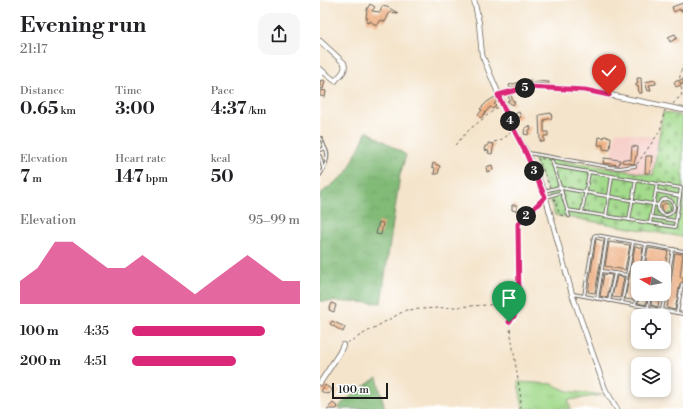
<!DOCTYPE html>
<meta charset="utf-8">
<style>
body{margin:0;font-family:"Libre Bodoni",serif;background:#f6f6f6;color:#202124;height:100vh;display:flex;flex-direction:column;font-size:15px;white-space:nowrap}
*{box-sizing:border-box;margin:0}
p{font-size:13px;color:#757577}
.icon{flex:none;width:22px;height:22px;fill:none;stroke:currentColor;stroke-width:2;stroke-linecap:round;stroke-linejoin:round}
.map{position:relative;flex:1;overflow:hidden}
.drawer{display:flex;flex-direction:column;background:#fff;width:320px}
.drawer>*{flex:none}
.needle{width:26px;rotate:279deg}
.fabs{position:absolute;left:311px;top:261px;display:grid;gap:8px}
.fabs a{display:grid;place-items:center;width:40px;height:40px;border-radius:8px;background:#fff;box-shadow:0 2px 6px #0003;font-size:20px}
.scale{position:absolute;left:12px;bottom:10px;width:56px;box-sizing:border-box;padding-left:4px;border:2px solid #1c1c1c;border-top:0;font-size:11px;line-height:14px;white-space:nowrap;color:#1c1c1c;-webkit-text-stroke:3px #fff;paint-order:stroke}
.pin{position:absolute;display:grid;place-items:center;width:34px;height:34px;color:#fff;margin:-41px -17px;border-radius:50% 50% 50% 0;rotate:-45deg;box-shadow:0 0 4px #0007}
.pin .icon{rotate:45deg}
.km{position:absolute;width:20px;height:20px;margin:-10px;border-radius:50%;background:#222;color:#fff;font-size:11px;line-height:20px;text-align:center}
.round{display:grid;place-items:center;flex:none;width:42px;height:42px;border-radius:12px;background:#f6f6f6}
.headline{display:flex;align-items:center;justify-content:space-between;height:68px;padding:0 20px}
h1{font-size:22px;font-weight:700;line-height:30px}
.metrics{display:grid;grid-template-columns:repeat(3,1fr);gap:6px;height:68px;padding:4px 20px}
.metrics div{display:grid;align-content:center}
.metrics b{font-size:17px;font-weight:700}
.metrics small{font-size:11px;font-weight:400}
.metrics p{font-size:11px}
.chart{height:112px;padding:8px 20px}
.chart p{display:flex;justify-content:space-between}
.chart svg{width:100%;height:72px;margin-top:4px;fill:#db2777;opacity:.7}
ul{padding:0 20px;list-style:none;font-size:13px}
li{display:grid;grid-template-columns:64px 48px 1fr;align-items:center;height:30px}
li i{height:10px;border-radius:5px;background:#db2777}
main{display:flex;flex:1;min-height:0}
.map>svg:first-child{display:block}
</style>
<main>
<section class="drawer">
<div class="headline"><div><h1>Evening run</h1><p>21:17</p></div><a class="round"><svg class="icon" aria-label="share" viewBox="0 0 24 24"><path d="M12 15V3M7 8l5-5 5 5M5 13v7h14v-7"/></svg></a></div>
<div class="metrics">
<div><p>Distance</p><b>0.65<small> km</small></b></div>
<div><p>Time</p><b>3:00</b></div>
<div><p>Pace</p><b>4:37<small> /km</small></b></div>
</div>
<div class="metrics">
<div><p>Elevation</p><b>7<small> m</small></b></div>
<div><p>Heart rate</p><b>147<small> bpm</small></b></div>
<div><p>kcal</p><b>50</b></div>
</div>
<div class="chart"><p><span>Elevation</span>95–99 m</p>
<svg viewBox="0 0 160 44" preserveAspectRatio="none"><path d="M0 44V30L10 22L20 6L30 6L40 14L50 22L60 22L70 14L80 22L90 30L100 38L110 30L120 22L130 14L140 22L150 30L160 30V44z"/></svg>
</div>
<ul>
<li><b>100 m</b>4:35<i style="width:79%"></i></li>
<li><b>200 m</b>4:51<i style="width:62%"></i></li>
</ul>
</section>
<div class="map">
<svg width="363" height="409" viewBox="0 0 363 409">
<defs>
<pattern id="grass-tufts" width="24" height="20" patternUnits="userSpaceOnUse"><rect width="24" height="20" fill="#a3da8c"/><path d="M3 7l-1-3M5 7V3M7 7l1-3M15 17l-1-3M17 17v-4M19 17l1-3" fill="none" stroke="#8cba78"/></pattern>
<pattern id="forest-crowns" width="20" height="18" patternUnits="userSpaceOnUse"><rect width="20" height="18" fill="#82ba78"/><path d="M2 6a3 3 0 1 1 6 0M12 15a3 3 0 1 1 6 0" fill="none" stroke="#709f67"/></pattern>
<pattern id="cemetery-stones" width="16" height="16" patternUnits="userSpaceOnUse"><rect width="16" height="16" fill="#a3da8c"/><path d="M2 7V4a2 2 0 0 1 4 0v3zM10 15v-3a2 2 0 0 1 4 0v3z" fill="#8cba78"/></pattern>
<pattern id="building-back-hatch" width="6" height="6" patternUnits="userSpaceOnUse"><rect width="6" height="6" fill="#f2b182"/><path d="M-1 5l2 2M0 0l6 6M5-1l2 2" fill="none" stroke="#cf9870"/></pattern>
</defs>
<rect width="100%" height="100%" fill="#fff"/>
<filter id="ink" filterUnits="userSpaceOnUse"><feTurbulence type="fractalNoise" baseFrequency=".025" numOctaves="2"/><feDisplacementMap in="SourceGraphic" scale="8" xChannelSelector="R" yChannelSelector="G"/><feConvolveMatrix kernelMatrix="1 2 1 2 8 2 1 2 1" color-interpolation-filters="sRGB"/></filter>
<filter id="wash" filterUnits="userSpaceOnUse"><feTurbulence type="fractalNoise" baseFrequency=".012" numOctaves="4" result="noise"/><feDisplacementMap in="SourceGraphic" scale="16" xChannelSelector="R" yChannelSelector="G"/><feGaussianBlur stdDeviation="0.9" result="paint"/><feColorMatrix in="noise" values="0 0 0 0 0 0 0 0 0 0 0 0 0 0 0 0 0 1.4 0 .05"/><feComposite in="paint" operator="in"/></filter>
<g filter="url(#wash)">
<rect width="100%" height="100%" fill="#f4e4cb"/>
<path fill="#f7d0ca" d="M 296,131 L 339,138 L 333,175 L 290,168 Z"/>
<path fill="url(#grass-tufts)" stroke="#607b54" d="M 198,382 L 232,384 L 247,391 L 283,395 L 248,400 L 251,409 L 203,409 Z"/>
<g fill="url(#forest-crowns)" stroke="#4f6b4a">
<path d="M 47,131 L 86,155 L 80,175 L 61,303 L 0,301 L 0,194 L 27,173 Z"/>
<path d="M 57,377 L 65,409 L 18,409 L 21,404 Z"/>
</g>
<path fill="url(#cemetery-stones)" stroke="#607b54" d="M 343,112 L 363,116 L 363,237 L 235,215 L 226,187 L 212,156 L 333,175 Z"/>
<g id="blocks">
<g fill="url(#building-back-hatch)">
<path d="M 363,3 L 363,10 L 360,11 L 360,9 L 354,12 L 352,7 Z"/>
<path d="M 50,4 L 55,7 L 52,11 L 60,12 L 62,6 L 67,7 L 78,13 L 70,12 L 65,22 L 61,20 L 57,26 L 50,21 L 49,23 L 46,22 L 48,18 L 46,18 L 47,9 Z"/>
<path d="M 355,34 L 357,38 L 350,42 L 348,37 Z"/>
<path d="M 317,78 L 321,78 L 322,93 L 319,93 L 318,86 L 316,86 L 316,84 L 318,83 Z"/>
<path d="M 363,79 L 363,84 L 356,87 L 354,82 Z"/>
<path d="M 3,80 L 5,81 L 3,89 L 0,88 L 0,82 Z"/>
<path d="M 208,80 L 229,82 L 229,84 L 208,83 L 190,88 L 189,85 Z"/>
<path d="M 335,80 L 336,84 L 329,85 L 331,90 L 328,91 L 325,82 Z"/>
<path d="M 0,90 L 6,91 L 5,97 L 0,96 Z"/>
<path d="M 191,95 L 193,101 L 195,102 L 193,105 L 187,101 L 190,100 L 188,96 Z"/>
<path d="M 175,97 L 177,101 L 174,104 L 176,105 L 173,109 L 170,107 L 161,118 L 158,115 L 162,110 L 160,109 L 167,102 Z"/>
<path d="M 199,112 L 201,117 L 195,120 L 193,115 Z"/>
<path d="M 231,113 L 232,118 L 224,120 L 224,132 L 228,132 L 228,136 L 224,136 L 224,142 L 220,141 L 219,115 Z"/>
<path d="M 210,126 L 211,129 L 209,130 L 208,135 L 204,134 L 205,128 Z"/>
<path d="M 284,136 L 291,137 L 290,150 L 283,149 L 283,145 L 278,145 L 279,137 L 284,138 Z"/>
<path d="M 168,143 L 174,144 L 172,154 L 168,153 L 169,151 L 164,150 L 165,146 L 168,146 Z"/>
<path d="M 312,146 L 318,147 L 317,156 L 316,156 L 314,164 L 302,162 L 303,159 L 311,160 Z"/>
<path d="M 326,156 L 332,156 L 330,173 L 325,173 Z"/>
<path d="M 284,158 L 300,160 L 299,165 L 283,163 Z"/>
<path d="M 113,163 L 120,166 L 118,174 L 114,174 L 115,168 L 112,167 Z"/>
<path d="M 172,165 L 173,170 L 167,172 L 166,167 Z"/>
<circle cx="346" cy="208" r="4.5"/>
<path d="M 192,205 L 197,205 L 197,211 L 192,210 Z"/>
<path d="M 59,222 L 63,223 L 61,235 L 56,234 Z"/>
<path d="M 276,239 L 284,241 L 275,293 L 268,292 Z"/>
<path d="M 289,242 L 310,245 L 305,270 L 285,266 Z"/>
<path d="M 315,246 L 323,248 L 320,268 L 318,268 L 318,277 L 313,300 L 305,299 Z"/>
<path d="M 328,248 L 348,251 L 345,268 L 325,268 Z"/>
<path d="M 355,253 L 363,254 L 360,277 L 363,277 L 363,282 L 360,284 L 355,310 L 347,308 Z"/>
<path d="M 284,274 L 292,275 L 287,298 L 280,296 Z"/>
<path d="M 297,276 L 304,277 L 300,298 L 292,297 Z"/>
<path d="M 319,294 L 327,294 L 326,305 L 318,303 Z"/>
<path d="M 332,294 L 340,294 L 338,307 L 331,305 Z"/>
<path d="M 12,303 L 16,305 L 14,312 L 9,310 Z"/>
<path d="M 12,321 L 25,327 L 23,332 L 10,324 Z"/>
<path d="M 5,385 L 12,390 L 9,394 L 7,393 L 6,394 L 1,391 Z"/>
<path d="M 13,403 L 18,407 L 17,409 L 7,409 Z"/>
</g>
</g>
</g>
<g filter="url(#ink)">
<use href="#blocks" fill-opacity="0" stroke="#686259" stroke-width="1"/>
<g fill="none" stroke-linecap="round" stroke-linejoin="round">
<g stroke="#686259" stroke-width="4">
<g id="service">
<path d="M 1,138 L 5,148"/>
<path d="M 0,150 L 5,148 C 11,156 4,168 0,175"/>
<path d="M 208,153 L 289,167 L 300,168 L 315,166"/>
<path d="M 0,156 L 3,168"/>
<path d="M 232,161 L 249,216"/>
<path d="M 234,166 L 361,188 L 355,227 L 247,210"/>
<path d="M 241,188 L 338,205"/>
<path d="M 224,191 L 240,187"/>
<path d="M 336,191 L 360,196"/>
<path d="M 226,197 L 242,192"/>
<circle cx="346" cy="207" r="8"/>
<path d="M 262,212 L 269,172"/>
<path d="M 286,216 L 292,176"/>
<path d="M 332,217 L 356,221"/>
<path d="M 309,220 L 316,180"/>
<path d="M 330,223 L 337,184"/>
<path d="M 322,268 L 326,244"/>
<path d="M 282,271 L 307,275"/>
<path d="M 253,294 L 363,314"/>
<path d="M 264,296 L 274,236 L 276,235 L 363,251"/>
<path d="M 277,299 L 287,237"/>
<path d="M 289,301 L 295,273"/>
<path d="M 302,303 L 313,242"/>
<path d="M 315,305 L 318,288"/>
<path d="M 328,308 L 330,294"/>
<path d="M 342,310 L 353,249"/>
<path d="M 357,313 L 362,284"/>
</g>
</g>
<g stroke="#686259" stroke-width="6">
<g id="minor">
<path d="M 154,0 L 159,23 L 162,55 L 193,128 L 207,153 L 224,191 L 252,294 L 285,389 L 297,409"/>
<path d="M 0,41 L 24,63 C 27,71 20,75 15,81 L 0,69"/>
<path d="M 0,69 L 0,78"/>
<path d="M 178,95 L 208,87 L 265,90 L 363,110"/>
<path d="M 0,383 L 20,352 L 23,345"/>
</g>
</g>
<g stroke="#686259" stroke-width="1" stroke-dasharray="3 3" stroke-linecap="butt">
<path d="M 353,104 L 357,99 L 361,97 C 363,91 361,88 360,82 C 359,77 361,70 363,65"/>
<path d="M 174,142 C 181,140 186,138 190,132"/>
<path d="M 135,145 L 150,129 L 179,106"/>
<path d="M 230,160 L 218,158 L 230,187"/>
<path d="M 317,164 L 340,131 L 345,110"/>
<path d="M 234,198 L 240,215 L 246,216"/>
<path d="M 27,343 L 86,310 L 199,303"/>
<path d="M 200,409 L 201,399 L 189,322 L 194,316 L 199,303 L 198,224 L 223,200"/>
</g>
<use href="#service" stroke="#fff" stroke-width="2"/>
<use href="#minor" stroke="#fff" stroke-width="4.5"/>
</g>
</g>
<g fill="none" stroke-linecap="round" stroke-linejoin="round" filter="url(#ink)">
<g stroke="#fff" stroke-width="8">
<path id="route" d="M 189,322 L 194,316 L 199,303 L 198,224 L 225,197 L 206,153 L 193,128 L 178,95 L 208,87 L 265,90 L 289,95"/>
</g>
<use href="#route" stroke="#db2777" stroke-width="5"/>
</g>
</svg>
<div class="fabs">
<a><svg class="needle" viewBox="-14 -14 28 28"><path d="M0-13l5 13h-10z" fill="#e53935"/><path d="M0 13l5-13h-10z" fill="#757577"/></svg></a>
<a><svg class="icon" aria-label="locate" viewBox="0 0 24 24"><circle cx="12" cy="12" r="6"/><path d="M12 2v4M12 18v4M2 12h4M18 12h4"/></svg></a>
<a><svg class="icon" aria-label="layers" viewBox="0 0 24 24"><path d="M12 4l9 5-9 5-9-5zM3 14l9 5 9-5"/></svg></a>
</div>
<div class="scale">100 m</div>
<div class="pin" style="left:189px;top:322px;background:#1e9e55"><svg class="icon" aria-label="arrive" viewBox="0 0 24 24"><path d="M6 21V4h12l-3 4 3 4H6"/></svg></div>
<div class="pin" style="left:289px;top:95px;background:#d93025"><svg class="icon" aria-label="check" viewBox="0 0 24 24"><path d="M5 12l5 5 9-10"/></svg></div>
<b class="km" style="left:206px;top:216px">2</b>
<b class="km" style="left:214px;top:171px">3</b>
<b class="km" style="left:190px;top:121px">4</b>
<b class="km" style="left:205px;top:88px">5</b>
</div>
</main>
